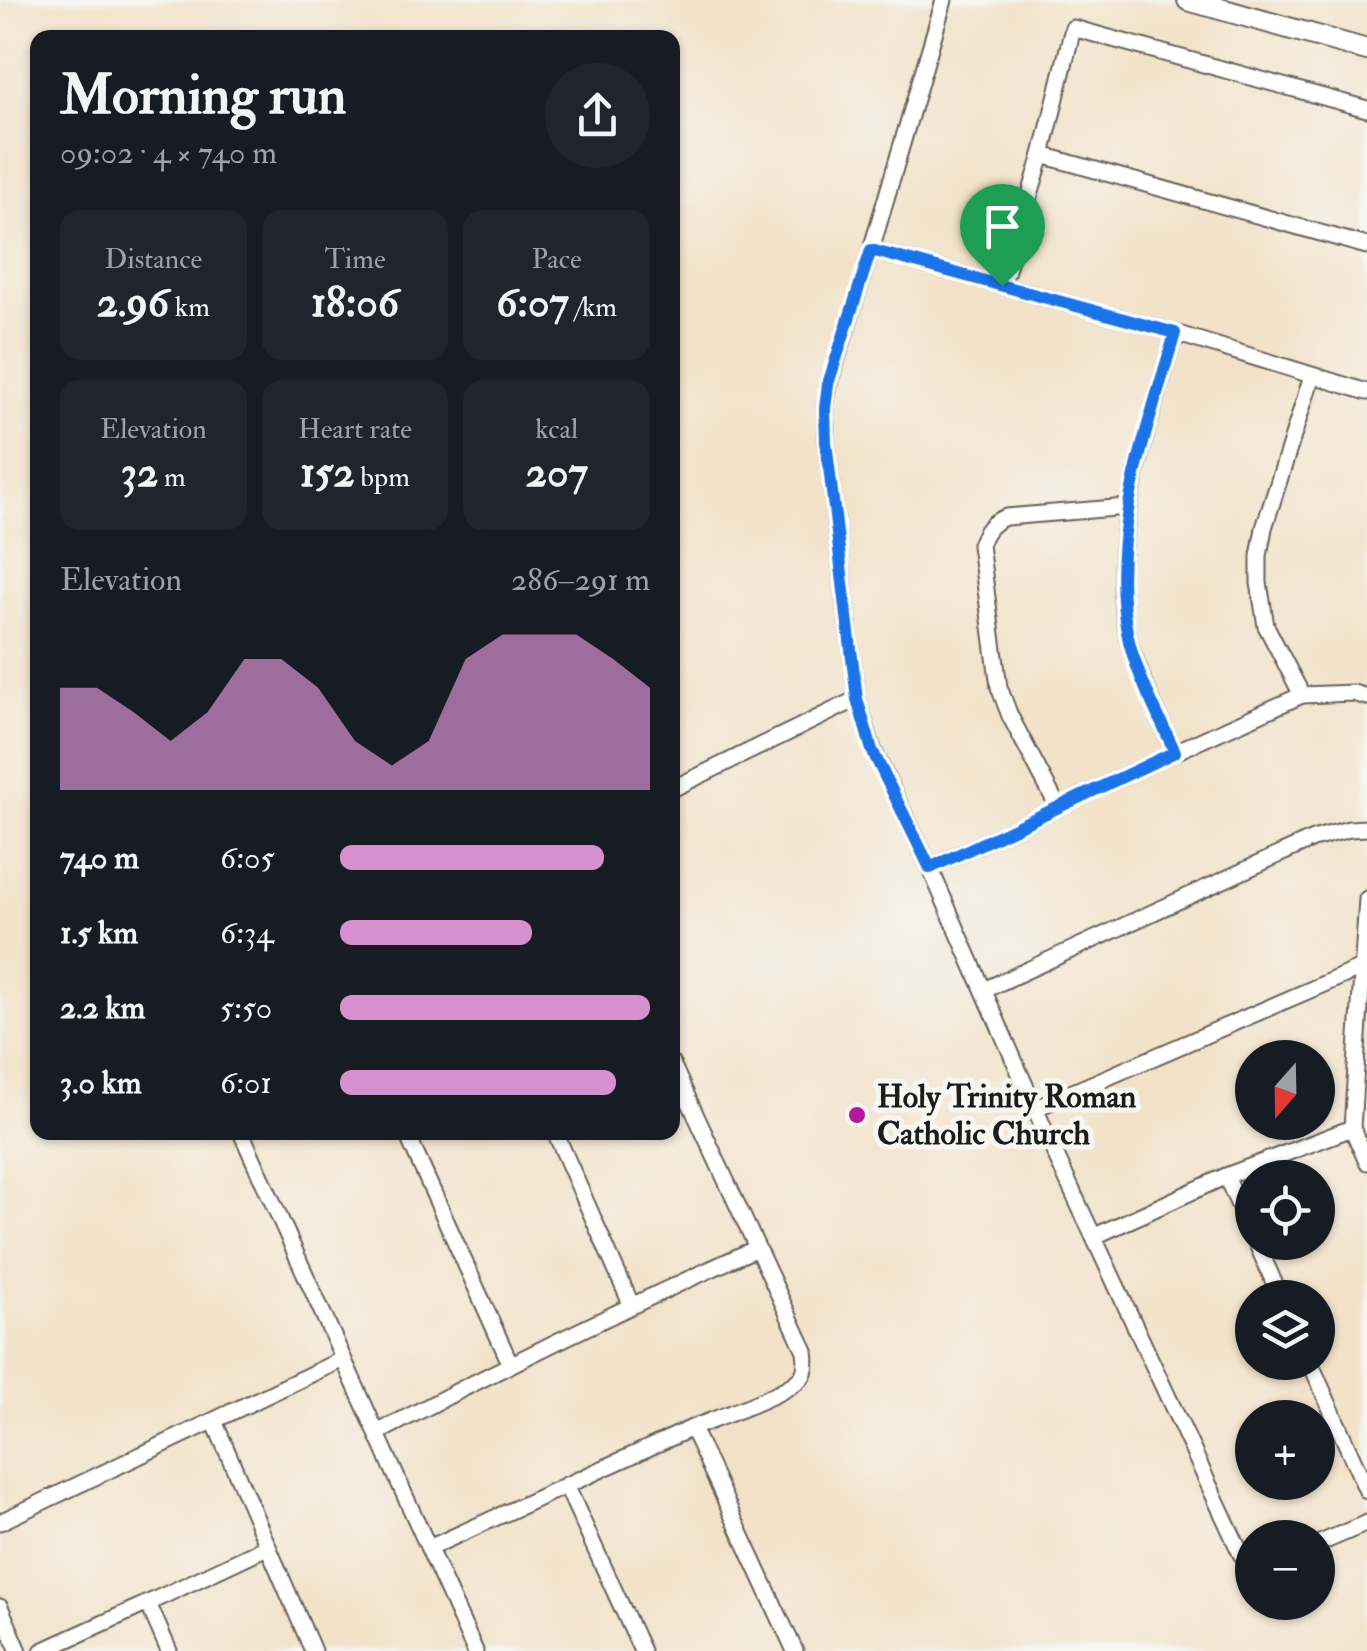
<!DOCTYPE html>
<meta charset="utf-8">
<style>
body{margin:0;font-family:"IM FELL Double Pica",serif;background:#20242c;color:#f1f3f6;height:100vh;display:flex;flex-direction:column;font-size:38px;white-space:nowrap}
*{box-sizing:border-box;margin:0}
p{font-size:32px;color:#9ea1a6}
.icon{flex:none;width:55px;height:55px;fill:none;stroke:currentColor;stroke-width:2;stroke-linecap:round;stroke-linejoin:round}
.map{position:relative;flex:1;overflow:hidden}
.details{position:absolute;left:30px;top:30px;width:650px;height:1110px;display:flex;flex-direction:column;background:#171b24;border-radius:20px;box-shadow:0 2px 8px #0004}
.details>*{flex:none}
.needle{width:65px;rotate:200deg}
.buttons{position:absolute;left:1235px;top:1040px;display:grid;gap:20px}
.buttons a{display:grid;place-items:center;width:100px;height:100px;border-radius:50%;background:#171b24;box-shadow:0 2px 8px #0004;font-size:50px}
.pin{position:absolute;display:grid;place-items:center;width:85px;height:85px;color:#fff;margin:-102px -42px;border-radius:50% 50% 50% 0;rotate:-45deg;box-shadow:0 0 10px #0007}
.pin .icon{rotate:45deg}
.round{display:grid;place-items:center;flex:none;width:105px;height:105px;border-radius:52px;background:#20242c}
.head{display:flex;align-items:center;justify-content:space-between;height:170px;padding:0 30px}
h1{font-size:55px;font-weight:800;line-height:75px}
.stats{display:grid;grid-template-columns:repeat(3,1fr);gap:15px;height:170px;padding:10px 30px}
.stats div{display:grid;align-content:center;border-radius:20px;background:#20242c;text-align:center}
.stats b{font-size:42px;font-weight:800}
.stats small{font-size:28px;font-weight:400}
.stats p{font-size:28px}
.chart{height:280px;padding:20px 30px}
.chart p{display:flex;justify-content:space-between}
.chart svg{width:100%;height:180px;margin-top:10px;fill:#d690ce;opacity:.7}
ul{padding:0 30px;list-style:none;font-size:32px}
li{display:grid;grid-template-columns:160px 120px 1fr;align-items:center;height:75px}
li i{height:25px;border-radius:12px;background:#d690ce}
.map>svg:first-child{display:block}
</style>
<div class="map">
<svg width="1367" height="1651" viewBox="0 0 1367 1651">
<rect width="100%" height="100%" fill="#f6f6f2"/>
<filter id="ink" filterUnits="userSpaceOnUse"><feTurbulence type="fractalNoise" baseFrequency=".01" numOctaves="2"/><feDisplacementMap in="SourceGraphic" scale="20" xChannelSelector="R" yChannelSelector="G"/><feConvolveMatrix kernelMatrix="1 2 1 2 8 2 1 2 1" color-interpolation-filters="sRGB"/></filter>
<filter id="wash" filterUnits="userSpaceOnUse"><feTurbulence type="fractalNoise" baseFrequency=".0048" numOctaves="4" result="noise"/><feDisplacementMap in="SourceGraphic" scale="40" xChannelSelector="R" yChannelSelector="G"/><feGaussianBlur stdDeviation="2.25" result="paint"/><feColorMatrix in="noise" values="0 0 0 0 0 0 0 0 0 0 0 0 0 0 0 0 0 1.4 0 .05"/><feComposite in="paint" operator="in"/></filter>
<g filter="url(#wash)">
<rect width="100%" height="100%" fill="#f2e2c9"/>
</g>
<g filter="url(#ink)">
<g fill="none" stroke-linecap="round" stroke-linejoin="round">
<g stroke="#676159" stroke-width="19">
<g id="minor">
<path d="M 944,0 L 871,250 L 829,384 L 825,407 L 826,442 L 857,699 L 873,750 L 930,868 L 1056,1156 L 1241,1554 L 1252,1565"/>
<path d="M 1042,155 L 1367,246"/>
<path d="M 871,250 L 1175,333 L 1367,392"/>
<path d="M 1002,286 L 1042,155 L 1073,28 L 1367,109"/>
<path d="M 1302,695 L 1266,626 L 1259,583 L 1259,556 L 1264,528 L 1312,376"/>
<path d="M 1175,752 C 1158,715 1139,677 1128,637 C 1105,543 1150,424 1175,333"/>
<path d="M 672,789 L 857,699"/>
<path d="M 1058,807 L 1010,716 L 999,687 L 980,545 C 985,531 991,522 1006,517 L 1127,507"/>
<path d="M 930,868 L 1175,752 L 1302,695 L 1353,693 L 1367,697"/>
<path d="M 1367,899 L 1352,1128 L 1367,1162"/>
<path d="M 984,990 L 1313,839 L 1349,829 L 1367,828"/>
<path d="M 672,1064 L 805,1351 C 806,1358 807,1367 803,1375 C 792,1393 714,1419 692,1428"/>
<path d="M 1036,1108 L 1361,968"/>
<path d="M 241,1132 L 475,1651"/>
<path d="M 406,1132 L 510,1363"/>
<path d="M 555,1132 L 631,1304"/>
<path d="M 1252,1235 L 1226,1176 L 1352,1128"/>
<path d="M 1095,1236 L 1226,1176"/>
<path d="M 1256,1242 L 1281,1298"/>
<path d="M 1310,1362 L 1367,1491"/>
<path d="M 214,1421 L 313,1651"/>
<path d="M 377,1433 C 502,1367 628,1306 757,1248"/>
<path d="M 566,1485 L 642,1651"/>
<path d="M 0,1522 L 343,1359"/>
<path d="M 1318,1544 L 1367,1523"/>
<path d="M 429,1548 L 692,1428 L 795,1651"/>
<path d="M 148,1603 L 267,1547"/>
<path d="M 0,1607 L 19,1651"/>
<path d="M 42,1651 L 148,1603 L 169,1651"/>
</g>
</g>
<g stroke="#676159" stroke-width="24">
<path id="tertiary" d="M 1188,0 L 1367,50"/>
</g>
<use href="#minor" stroke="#fff" stroke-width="15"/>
<use href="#tertiary" stroke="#fff" stroke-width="20"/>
</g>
</g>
<g fill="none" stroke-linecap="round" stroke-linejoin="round" filter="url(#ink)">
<g stroke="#fff" stroke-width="20">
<path id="route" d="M 871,250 L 1175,333 C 1148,429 1108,531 1127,632 C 1135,673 1158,714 1175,752 L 930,868 L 872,750 L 857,699 L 826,442 L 825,408 L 828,384 Z"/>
</g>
<use href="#route" stroke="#1a73e8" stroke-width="12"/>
</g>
<circle fill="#b5179e" stroke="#f6f6f2" stroke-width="4" cx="857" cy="1115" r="10"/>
<g text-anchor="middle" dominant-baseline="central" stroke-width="10" stroke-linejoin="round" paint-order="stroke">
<g font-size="32" font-weight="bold" fill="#1c1c1c" stroke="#f6f6f2" text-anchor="start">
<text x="877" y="1097">Holy Trinity Roman<tspan x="877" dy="37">Catholic Church</tspan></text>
</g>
</g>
</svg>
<div class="buttons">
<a><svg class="needle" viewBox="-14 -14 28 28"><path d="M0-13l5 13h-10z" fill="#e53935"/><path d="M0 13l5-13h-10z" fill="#9ea1a6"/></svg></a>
<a><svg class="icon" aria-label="locate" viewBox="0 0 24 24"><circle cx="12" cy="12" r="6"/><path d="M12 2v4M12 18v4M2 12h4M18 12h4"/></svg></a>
<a><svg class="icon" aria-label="layers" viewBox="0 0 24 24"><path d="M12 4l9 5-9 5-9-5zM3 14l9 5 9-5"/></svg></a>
<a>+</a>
<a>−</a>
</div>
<div class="pin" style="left:1002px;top:286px;background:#1e9e55"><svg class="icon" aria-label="arrive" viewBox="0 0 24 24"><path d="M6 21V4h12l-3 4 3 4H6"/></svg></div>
<section class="details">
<div class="head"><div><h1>Morning run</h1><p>09:02 · 4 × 740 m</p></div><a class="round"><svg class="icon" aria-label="share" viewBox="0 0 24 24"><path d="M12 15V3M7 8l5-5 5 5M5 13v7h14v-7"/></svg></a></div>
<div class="stats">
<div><p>Distance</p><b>2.96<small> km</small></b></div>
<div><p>Time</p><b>18:06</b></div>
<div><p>Pace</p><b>6:07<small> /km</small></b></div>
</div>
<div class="stats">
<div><p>Elevation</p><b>32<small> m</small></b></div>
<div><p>Heart rate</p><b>152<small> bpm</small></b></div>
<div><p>kcal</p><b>207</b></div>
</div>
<div class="chart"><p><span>Elevation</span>286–291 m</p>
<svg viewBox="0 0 160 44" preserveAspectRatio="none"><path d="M0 44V19L10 19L20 25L30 32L40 25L50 12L60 12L70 19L80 32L90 38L100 32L110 12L120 6L130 6L140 6L150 12L160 19V44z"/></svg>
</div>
<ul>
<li><b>740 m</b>6:05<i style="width:85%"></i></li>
<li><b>1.5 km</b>6:34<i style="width:62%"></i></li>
<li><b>2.2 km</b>5:50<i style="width:100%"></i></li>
<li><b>3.0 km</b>6:01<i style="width:89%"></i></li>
</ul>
</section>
</div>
